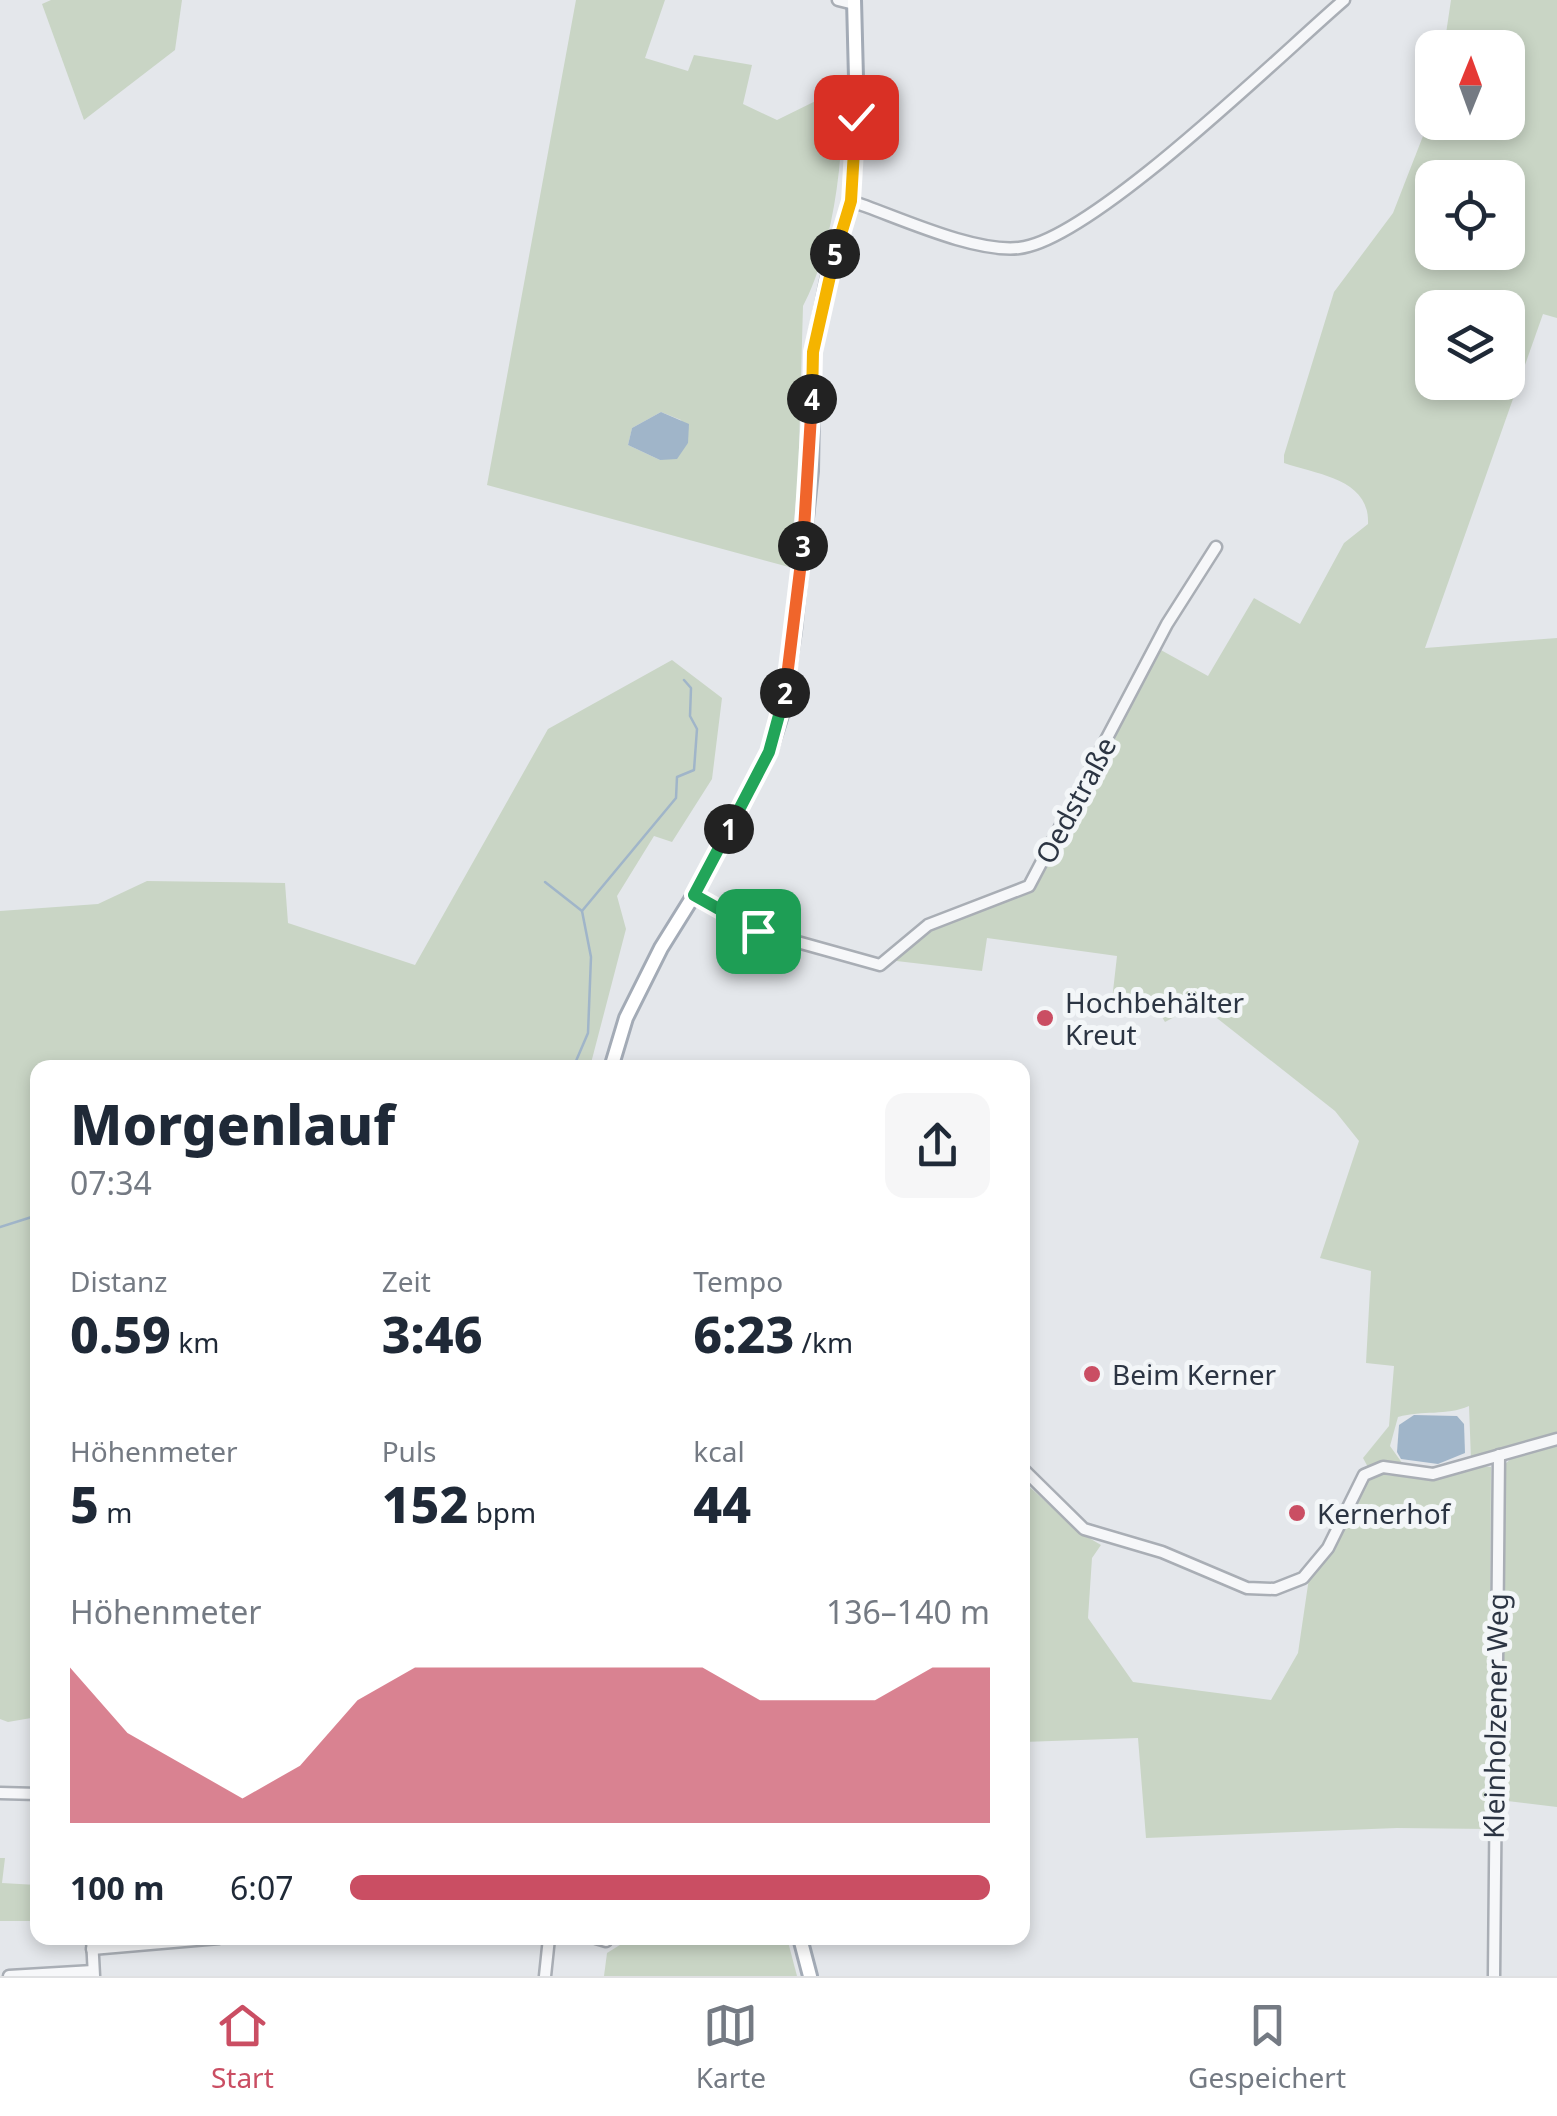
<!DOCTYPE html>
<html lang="de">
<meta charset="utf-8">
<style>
body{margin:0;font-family:"Noto Sans",sans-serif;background:#f6f6f7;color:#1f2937;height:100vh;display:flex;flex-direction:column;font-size:38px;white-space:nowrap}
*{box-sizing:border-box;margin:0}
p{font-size:32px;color:#747a83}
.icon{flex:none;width:55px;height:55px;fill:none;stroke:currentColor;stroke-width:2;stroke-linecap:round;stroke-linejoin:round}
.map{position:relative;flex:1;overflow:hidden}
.details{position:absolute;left:30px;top:1060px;width:1000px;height:885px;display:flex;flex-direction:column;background:#fff;border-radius:20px;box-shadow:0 5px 15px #0003}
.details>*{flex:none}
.needle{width:65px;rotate:1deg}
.fabs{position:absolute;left:1415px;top:30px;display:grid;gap:20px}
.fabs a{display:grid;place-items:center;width:110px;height:110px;border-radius:20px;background:#fff;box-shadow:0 5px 15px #0003;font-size:50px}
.pin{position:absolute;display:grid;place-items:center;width:85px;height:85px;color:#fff;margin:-42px;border-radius:20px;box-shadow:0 5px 15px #0006}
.km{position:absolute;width:50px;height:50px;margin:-25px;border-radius:50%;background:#222;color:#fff;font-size:28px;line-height:50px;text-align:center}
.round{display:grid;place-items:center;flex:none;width:105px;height:105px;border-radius:20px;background:#f6f6f7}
.headline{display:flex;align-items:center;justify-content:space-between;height:170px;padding:0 40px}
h1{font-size:55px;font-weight:800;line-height:75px}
.metrics{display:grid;grid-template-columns:repeat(3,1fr);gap:15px;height:170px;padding:10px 40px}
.metrics div{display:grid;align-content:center}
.metrics b{font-size:50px;font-weight:800}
.metrics small{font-size:28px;font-weight:400}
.metrics p{font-size:28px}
.chart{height:280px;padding:20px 40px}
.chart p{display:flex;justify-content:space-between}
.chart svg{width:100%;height:180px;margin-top:10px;fill:#ca4e63;opacity:.7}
ul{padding:0 40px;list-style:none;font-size:32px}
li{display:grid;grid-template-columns:160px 120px 1fr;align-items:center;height:75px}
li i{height:25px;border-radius:12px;background:#ca4e63}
.menu{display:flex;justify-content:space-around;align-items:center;height:140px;border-top:2px solid #e0e1e3;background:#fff;font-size:28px;color:#747a83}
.menu a{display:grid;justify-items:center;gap:5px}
.menu .selected{color:#ca4e63}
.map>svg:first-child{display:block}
</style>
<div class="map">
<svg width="1557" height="1976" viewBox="0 0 1557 1976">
<rect width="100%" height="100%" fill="#e4e7eb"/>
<g fill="#c9d5c5" fill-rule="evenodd">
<path d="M 51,0 L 182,0 L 175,50 L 84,120 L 42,4 Z"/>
<path d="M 576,0 L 665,0 L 645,58 L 688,71 L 694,55 L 752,65 L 743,104 L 777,120 L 840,89 C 847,151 832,251 803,306 L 798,482 L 789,567 L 487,485 ZM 661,412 L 681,420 L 688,443 L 660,460 L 628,445 L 632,428 Z"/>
<path d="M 1451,0 L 1557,0 L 1557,318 L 1543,314 L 1425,648 L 1557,638 L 1557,1434 L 1471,1460 L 1469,1406 C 1446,1416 1423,1410 1398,1417 L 1390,1446 L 1405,1467 L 1369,1469 L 1363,1458 L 1389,1426 L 1394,1366 L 1366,1363 L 1371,1271 L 1320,1258 L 1359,1141 L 1335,1111 L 1199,1004 L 1165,1022 L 1156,1007 L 1112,1000 L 1117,956 L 987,938 L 982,971 L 888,960 L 930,929 L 1037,886 L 1159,649 L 1208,676 L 1254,598 L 1300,624 L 1344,543 L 1368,524 C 1370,479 1319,475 1284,463 L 1284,455 L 1334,292 L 1393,213 L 1432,113 L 1432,122 L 1508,122 L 1508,48 L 1444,47 ZM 1432,178 L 1508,178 L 1508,252 L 1432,252 ZM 1432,308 L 1508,308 L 1508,382 L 1432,382 Z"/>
<path d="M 672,660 L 722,698 L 712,779 L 672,842 L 654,836 L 617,896 L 626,929 L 590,1067 L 38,1068 L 37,1717 L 8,1722 L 0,1719 L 0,911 L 98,904 L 147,881 L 285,883 L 288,923 L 415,965 L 548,729 Z"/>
<path d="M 1557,1443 L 1557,1807 L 1499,1800 L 1503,1466 L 1516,1454 Z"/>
<path d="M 1482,1466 L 1491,1467 L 1489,1829 L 1397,1828 L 1146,1838 L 1138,1738 L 1023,1742 L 1022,1480 L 1079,1532 L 1101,1545 L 1092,1558 L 1088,1618 L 1133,1682 L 1271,1700 L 1298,1653 L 1309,1578 L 1365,1479 L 1373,1474 L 1424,1478 Z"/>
<path d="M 0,1858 L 5,1858 L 2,1883 L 37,1885 L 37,1921 L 0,1921 Z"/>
<path d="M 631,1938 L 787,1938 L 797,1976 L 604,1976 L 607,1953 Z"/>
</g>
<g fill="#a0b5c9">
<path d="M 661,412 L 689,424 L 688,443 L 677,459 L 660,460 L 628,445 L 632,428 Z"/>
<path d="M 1414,1415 L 1457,1416 L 1464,1424 L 1465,1453 L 1438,1464 L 1401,1459 L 1397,1452 L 1399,1425 Z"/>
</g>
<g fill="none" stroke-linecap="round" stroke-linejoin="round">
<g stroke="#a0b5c9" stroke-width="2.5">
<path d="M 545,882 L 582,911"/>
<path d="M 573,1068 L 588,1033 L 591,957 L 582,911 L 676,798 L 677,777 L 694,770 L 697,729 L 690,716 L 691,688 L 684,680"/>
<path d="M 0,1227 L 38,1215"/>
</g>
<g stroke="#a9aeb5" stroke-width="15">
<g id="minor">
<path d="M 838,0 L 854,4"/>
<path d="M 851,201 C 896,216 973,253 1019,248 C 1091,241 1281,54 1344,0"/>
<path d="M 694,895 L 758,931 L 880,965 L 928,925 L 1029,886 L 1167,624 L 1216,547"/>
<path d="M 1022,1468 L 1084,1529 L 1162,1552 L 1247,1588 L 1275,1589 L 1303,1578 L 1328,1548 L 1364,1475 L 1383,1467 L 1433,1474 L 1557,1439"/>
<path d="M 0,1793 L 38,1794"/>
<path d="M 92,1938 L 94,1976"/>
<path d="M 596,1938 L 606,1941"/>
<path d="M 92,1949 L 219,1938"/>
<path d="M 9,1976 L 93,1971"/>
<path d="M 545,1976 L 549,1938"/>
<path d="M 1494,1976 L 1499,1455"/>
</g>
</g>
<g stroke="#a3abb6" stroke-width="18">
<g id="major">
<path d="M 611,1068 L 626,1018 L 661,948 L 694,895 L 769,753 L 782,712 L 794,631 L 811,471 L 813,352 L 828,279 L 851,201 L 857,117 L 854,0"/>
<path d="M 800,1938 L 810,1976"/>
</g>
</g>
<use href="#minor" stroke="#f6f7f9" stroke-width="10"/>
<use href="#major" stroke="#fff" stroke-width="12"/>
</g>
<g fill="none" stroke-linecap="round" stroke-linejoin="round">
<g stroke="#fff" stroke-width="20">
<path id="split-1" d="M 729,829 L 694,895 L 758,931"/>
</g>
<g stroke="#fff" stroke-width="20">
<path id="split-2" d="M 729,829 L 769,752 L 785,693"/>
</g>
<g stroke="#fff" stroke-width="20">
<path id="split-3" d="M 785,693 L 803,546"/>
</g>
<g stroke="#fff" stroke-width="20">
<path id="split-4" d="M 803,546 L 812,399"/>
</g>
<g stroke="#fff" stroke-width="20">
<path id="split-5" d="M 812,399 L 813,352 L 835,254"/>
</g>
<g stroke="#fff" stroke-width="20">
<path id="split-6" d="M 835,254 L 851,201 L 856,117"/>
</g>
<use href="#split-1" stroke="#22a559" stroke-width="12"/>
<use href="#split-2" stroke="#22a559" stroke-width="12"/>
<use href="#split-3" stroke="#f0652b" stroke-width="12"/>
<use href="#split-4" stroke="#f0652b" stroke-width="12"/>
<use href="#split-5" stroke="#f5b400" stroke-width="12"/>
<use href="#split-6" stroke="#f5b400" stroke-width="12"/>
</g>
<g fill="#ca4e63" stroke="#f3f6f8" stroke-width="4">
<circle cx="1045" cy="1018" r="10"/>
<circle cx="1092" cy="1374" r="10"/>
<circle cx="1297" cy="1513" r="10"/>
</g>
<g text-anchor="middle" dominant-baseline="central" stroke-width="10" stroke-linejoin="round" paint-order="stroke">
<g font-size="28" fill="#2c3543" stroke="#f3f6f8">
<text transform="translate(1075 800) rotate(-62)">Oedstraße</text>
<text transform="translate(1495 1716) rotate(-89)">Kleinholzener Weg</text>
</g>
<g font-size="28" fill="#2c3543" stroke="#f3f6f8" text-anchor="start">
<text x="1065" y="1002">Hochbehälter<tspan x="1065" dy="32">Kreut</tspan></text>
<text x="1112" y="1374">Beim Kerner</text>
<text x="1317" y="1513">Kernerhof</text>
</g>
</g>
</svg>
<div class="fabs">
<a><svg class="needle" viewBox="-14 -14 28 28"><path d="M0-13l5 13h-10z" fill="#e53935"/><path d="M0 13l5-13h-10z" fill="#747a83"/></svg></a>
<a><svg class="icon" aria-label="locate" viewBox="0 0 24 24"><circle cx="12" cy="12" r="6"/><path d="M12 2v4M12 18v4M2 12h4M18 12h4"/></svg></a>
<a><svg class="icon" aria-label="layers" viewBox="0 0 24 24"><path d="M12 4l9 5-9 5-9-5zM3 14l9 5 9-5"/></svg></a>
</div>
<div class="pin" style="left:758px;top:931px;background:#1e9e55"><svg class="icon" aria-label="arrive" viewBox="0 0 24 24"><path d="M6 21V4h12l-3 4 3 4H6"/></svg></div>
<div class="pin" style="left:856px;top:117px;background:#d93025"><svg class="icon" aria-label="check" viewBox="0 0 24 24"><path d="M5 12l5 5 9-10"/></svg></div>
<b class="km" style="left:729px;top:829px">1</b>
<b class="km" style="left:785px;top:693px">2</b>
<b class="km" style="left:803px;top:546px">3</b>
<b class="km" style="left:812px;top:399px">4</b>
<b class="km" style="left:835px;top:254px">5</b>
<section class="details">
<div class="headline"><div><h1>Morgenlauf</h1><p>07:34</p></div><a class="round"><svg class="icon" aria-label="share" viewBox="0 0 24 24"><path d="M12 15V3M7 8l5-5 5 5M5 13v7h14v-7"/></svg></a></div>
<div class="metrics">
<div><p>Distanz</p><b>0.59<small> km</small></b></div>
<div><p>Zeit</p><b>3:46</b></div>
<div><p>Tempo</p><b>6:23<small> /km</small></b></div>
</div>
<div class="metrics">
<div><p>Höhenmeter</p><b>5<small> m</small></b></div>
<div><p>Puls</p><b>152<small> bpm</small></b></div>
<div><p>kcal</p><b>44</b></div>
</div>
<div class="chart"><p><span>Höhenmeter</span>136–140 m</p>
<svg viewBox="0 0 160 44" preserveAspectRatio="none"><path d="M0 44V6L10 22L20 30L30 38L40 30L50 14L60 6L70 6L80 6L90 6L100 6L110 6L120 14L130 14L140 14L150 6L160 6V44z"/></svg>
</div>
<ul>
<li><b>100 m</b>6:07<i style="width:100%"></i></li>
</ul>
</section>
</div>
<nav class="menu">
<a class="selected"><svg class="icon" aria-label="home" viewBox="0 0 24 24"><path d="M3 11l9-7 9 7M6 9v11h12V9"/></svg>Start</a>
<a><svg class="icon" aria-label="map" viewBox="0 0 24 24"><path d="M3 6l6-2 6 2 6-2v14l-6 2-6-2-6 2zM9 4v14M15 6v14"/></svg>Karte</a>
<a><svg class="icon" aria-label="saved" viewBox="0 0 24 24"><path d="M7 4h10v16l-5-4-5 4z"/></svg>Gespeichert</a>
</nav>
